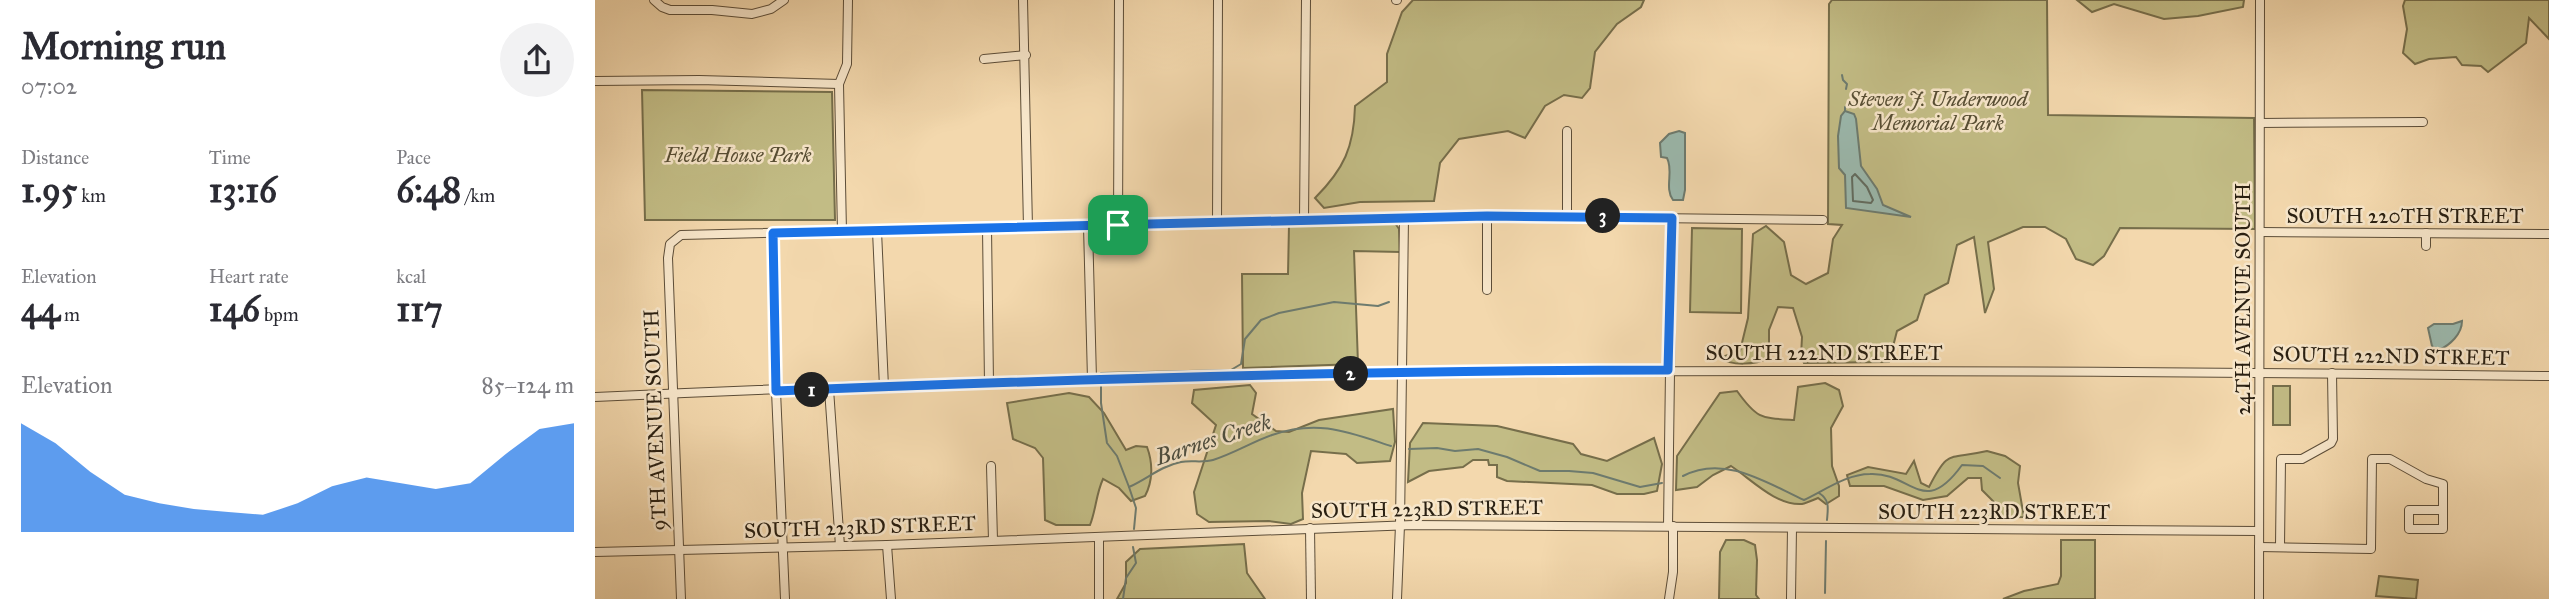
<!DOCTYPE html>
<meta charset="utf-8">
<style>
body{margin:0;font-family:"IM FELL Great Primer",serif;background:#f2f2f3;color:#2b2b33;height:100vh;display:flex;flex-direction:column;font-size:26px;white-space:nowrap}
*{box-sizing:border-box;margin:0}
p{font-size:23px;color:#7c7c81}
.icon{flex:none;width:38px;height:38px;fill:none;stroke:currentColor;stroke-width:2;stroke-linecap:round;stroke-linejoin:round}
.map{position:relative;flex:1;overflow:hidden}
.drawer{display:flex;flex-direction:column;background:#fff;width:595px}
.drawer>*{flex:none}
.pin{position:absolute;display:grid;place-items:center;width:60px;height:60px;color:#fff;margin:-30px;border-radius:14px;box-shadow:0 4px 10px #0006}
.km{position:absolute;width:35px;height:35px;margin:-18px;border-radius:50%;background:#222;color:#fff;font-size:19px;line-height:35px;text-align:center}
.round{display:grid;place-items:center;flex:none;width:74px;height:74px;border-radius:37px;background:#f2f2f3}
.head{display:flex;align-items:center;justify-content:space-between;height:119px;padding:0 21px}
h1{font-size:38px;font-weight:800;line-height:52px}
.figures{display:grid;grid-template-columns:repeat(3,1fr);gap:10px;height:119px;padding:7px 21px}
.figures div{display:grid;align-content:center}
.figures b{font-size:35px;font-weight:800}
.figures small{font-size:19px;font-weight:400}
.figures p{font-size:19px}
.chart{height:196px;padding:14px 21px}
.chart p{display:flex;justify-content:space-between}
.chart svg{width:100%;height:126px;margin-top:7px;fill:#1a73e8;opacity:.7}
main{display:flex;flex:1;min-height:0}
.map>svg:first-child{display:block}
</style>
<main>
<section class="drawer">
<div class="head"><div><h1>Morning run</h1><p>07:02</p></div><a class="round"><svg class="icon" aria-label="share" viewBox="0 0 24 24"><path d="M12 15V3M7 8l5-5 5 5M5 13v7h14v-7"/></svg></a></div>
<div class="figures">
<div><p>Distance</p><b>1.95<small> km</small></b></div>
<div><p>Time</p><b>13:16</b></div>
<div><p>Pace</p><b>6:48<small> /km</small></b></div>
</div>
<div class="figures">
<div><p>Elevation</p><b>44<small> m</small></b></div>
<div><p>Heart rate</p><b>146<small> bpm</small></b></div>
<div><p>kcal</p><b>117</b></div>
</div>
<div class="chart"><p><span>Elevation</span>85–124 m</p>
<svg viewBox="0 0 160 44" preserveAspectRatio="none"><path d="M0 44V6L10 13L20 23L30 31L40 34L50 36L60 37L70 38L80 34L90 28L100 25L110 27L120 29L130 27L140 17L150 8L160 6V44z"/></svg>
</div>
</section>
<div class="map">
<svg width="1954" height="599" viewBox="0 0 1954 599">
<rect width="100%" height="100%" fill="#f3d8ad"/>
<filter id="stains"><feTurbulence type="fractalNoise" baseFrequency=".00286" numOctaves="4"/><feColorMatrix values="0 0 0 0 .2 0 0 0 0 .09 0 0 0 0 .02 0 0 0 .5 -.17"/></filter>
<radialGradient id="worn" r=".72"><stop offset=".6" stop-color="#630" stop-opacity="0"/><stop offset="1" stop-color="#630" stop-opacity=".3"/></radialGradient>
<g fill="#c2bc85" stroke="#766e4b" stroke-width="2">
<path d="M 818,0 L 1049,0 L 1046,7 L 1022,24 L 1000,52 L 995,88 L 987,98 L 969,95 L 950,106 L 930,138 L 913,131 L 864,139 L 845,163 L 839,201 L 765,202 L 729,208 L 720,198 C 749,169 759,147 760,106 L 792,82 L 792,54 L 807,12 Z"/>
<path d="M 1237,0 L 1452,0 L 1453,115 L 1659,118 L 1660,229 L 1525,228 L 1509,256 L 1498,265 L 1481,259 L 1471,239 L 1450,227 L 1428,227 L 1393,242 L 1399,289 L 1390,313 L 1379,237 L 1362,245 L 1353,283 L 1330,295 L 1322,320 L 1302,331 L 1294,362 L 1209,363 L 1206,356 L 1207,337 L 1198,308 L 1183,307 L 1174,330 L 1174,358 C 1160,365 1137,366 1124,358 L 1145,351 L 1153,318 L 1158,234 L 1171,226 L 1189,242 L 1196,275 L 1211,284 L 1233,273 L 1238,239 L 1247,225 L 1233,224 L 1234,4 Z"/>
<path d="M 1482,0 L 1649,0 L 1648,7 L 1603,16 L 1569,19 L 1519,4 L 1497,12 Z"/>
<path d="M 1810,0 L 1954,0 L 1954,39 L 1934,18 L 1931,43 L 1893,72 L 1886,66 L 1867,65 L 1861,57 L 1834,59 L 1820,64 L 1808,53 L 1812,29 L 1808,6 Z"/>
<path d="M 47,90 L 237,92 L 240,220 L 50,220 Z"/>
<path d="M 787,221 L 800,223 L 804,229 L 805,252 L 759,251 L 763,364 L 648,368 L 647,274 L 693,274 L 694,225 Z"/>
<path d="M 1097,228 L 1147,229 L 1146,313 L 1095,312 Z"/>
<path d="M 1230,383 L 1244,390 L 1248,406 L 1236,428 L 1237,466 L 1244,486 L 1244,496 L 1231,504 L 1223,498 C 1218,500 1212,503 1207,504 C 1181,506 1156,479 1136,466 L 1118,475 L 1102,487 L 1081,490 L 1082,456 L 1125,393 L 1142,391 C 1162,419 1166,418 1199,420 L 1203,387 Z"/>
<path d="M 655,385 L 661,393 L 657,414 L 681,431 L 694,432 L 724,420 L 798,409 L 800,442 L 795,461 L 762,463 L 751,454 L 716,451 L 707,493 L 708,519 L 696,524 L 674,521 L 614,522 L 602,514 L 599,492 L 621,425 L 597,403 L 599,390 Z"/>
<rect x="1678" y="386" width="17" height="39"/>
<path d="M 474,393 L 494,397 L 509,413 L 531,450 L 541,446 L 552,447 C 558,463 558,481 550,496 L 536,501 L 524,488 L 508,479 C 501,494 501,510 495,525 L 461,525 L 450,520 L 448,458 L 440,448 L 418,439 L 412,403 Z"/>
<path d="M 828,423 L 902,426 L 978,444 L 986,454 L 1012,461 L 1059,438 L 1067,464 L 1062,491 L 1049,494 L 1022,494 L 997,485 L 912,481 L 902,477 L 902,465 L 894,465 L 893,460 L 878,460 L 868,467 L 834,471 L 813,482 L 815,443 Z"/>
<path d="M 1392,451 L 1410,456 L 1425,466 L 1423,483 L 1429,517 L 1388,518 L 1400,503 L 1387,490 L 1386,478 L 1373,478 L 1352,496 L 1328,500 L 1289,486 L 1255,486 L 1252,475 L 1273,467 L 1311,474 L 1319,461 L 1326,483 L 1334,487 C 1354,448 1353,460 1392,451 Z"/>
<path d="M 1131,540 L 1149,540 L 1160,545 L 1162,560 L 1161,595 L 1164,599 L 1124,599 L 1125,552 Z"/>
<path d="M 1466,540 L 1500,540 L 1500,599 L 1408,599 L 1429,591 L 1463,584 L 1466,576 Z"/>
<path d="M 649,544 L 652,573 L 670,599 L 522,599 L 531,583 L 531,562 L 545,549 Z"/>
<path d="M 1784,576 L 1823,580 L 1821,599 L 1781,596 Z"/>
</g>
<g fill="#9bb9ae" stroke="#6d7b6f" stroke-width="2">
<path d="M 1250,111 L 1259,114 L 1261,119 L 1266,166 L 1282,189 L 1288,205 L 1316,217 L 1251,208 L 1250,175 L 1244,168 L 1243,136 L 1246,116 Z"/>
<path d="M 1084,131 L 1090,133 L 1090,190 L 1088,200 L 1078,200 C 1069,188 1079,171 1072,158 L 1066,157 L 1065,143 L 1074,134 Z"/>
<path d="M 1867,321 C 1867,334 1855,345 1844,350 L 1837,346 L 1833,328 L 1839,324 L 1858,324 Z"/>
</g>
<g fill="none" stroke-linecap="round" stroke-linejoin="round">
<path stroke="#626c60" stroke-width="2" d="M 1260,174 L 1272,187 L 1278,200 L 1276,203 L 1258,201 L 1257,177 Z"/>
<g stroke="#6d7b6f" stroke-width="2">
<path d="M 1247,75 L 1248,80 L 1252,84 L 1251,89"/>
<path d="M 1250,107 L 1250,111"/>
<path d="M 506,377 L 506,373 L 636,370 L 646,364 L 650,339 L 666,320 L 684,313 L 739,302 L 783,306 L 794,302"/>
<path d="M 506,383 L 506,403 L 512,443 L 522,456 L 534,487"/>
<path d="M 814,449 L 842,448 L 860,451 L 883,449 L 912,457 L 945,471 L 974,471 L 998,473 L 1045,487 L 1067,483"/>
<path d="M 1088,476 C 1129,454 1172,483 1209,500 C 1230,490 1252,474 1275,474 C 1317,472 1328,519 1367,465 L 1388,466 L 1405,478"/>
<path d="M 1224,493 C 1235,500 1233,508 1232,520"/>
<path d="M 539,529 L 541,508 L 534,487 C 552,479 566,466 586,462 C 596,460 608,463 618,460 C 638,454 657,442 677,435 C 723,419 753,432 796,446"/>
<path d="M 1230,593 L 1231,541"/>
<path d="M 528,599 L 531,578 L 541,563 L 538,547"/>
</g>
<g stroke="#5c4d38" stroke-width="10">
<g id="minor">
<path d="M 59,0 L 67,7 L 75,10 L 117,10 L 157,14 L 176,9 L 189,0"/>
<path d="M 428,0 L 433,227"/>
<path d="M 801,0 L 802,0"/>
<path d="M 389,59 L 431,55"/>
<path d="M 0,81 L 104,80 L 244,84"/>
<path d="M 1665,123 L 1828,122"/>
<path d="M 892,216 L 892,290"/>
<path d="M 972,216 L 972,131"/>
<path d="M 709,219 L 711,0"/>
<path d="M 622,222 L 623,0"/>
<path d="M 523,225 L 524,0"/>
<path d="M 493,226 L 497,379"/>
<path d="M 392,228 L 394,383"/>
<path d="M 282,231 L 289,387"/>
<path d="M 247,232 L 244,84 L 252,64 L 253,0"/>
<path d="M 1666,232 L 1954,234"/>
<path d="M 178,233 L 181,391 L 190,599"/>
<path d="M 1831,246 L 1831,233"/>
<path d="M 234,389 L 245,546"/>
<path d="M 0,397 C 651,366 1302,368 1954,376"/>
<path d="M 396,466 L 398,540"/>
<path d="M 1073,526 L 1077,217"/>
<path d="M 715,528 L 716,599"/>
<path d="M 504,537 L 504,599"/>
<path d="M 292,545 L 296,599"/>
<path d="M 1664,547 L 1776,549 L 1777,459 L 1795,459 L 1831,479 L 1848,484 L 1848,529 L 1814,529 L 1814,510 L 1848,510"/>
<path d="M 1685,547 L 1686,459 L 1707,459 L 1736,443 L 1738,439 L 1737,373"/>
<path d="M 0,552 L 292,545 L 818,525 L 1664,531"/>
<path d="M 1196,598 L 1197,528"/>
<path d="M 86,599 L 73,258 L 75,244 L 86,235 L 892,216 L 1228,220"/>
<path d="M 802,599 L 805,525 L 809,217"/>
<path d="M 1074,599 L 1078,572 L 1078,526"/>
<path d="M 1664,599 L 1665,0"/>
</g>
</g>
<use href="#minor" stroke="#f7e6ca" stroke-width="8"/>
</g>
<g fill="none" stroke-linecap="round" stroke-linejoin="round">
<g stroke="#fff" stroke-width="14">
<path id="route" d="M 892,216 L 1077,218 L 1073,370 C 776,370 478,379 181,391 L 178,233 Z"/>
</g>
<use href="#route" stroke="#1a73e8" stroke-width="9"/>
</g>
<g text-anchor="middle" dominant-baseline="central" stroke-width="5" stroke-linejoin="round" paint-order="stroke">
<g font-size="21" font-style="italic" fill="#574e34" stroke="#f7e6ca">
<text x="1343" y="99">Steven J. Underwood<tspan x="1343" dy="24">Memorial Park</tspan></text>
<text x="143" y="155">Field House Park</text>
</g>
<g font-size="21" fill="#291f11" stroke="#f7e6ca">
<text x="1810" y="216">SOUTH 220TH STREET</text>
<text transform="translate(1648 299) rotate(-90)">24TH AVENUE SOUTH</text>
<text x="1229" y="353">SOUTH 222ND STREET</text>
<text transform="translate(1796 356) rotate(1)">SOUTH 222ND STREET</text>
<text transform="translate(60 420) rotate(-92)">9TH AVENUE SOUTH</text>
<text transform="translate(832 509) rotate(-1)">SOUTH 223RD STREET</text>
<text x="1399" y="512">SOUTH 223RD STREET</text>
<text transform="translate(265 527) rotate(-2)">SOUTH 223RD STREET</text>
</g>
<g font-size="23" font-style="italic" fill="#4b4d40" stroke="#f7e6ca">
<text transform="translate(618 439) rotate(-18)">Barnes Creek</text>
</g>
</g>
<rect width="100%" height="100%" filter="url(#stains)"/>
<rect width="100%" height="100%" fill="url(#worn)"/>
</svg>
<div class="pin" style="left:523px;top:225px;background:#1e9e55"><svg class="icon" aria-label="arrive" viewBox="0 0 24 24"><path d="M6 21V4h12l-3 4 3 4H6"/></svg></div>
<b class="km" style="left:217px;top:390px">1</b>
<b class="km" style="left:756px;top:374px">2</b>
<b class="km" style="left:1008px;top:216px">3</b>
</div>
</main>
